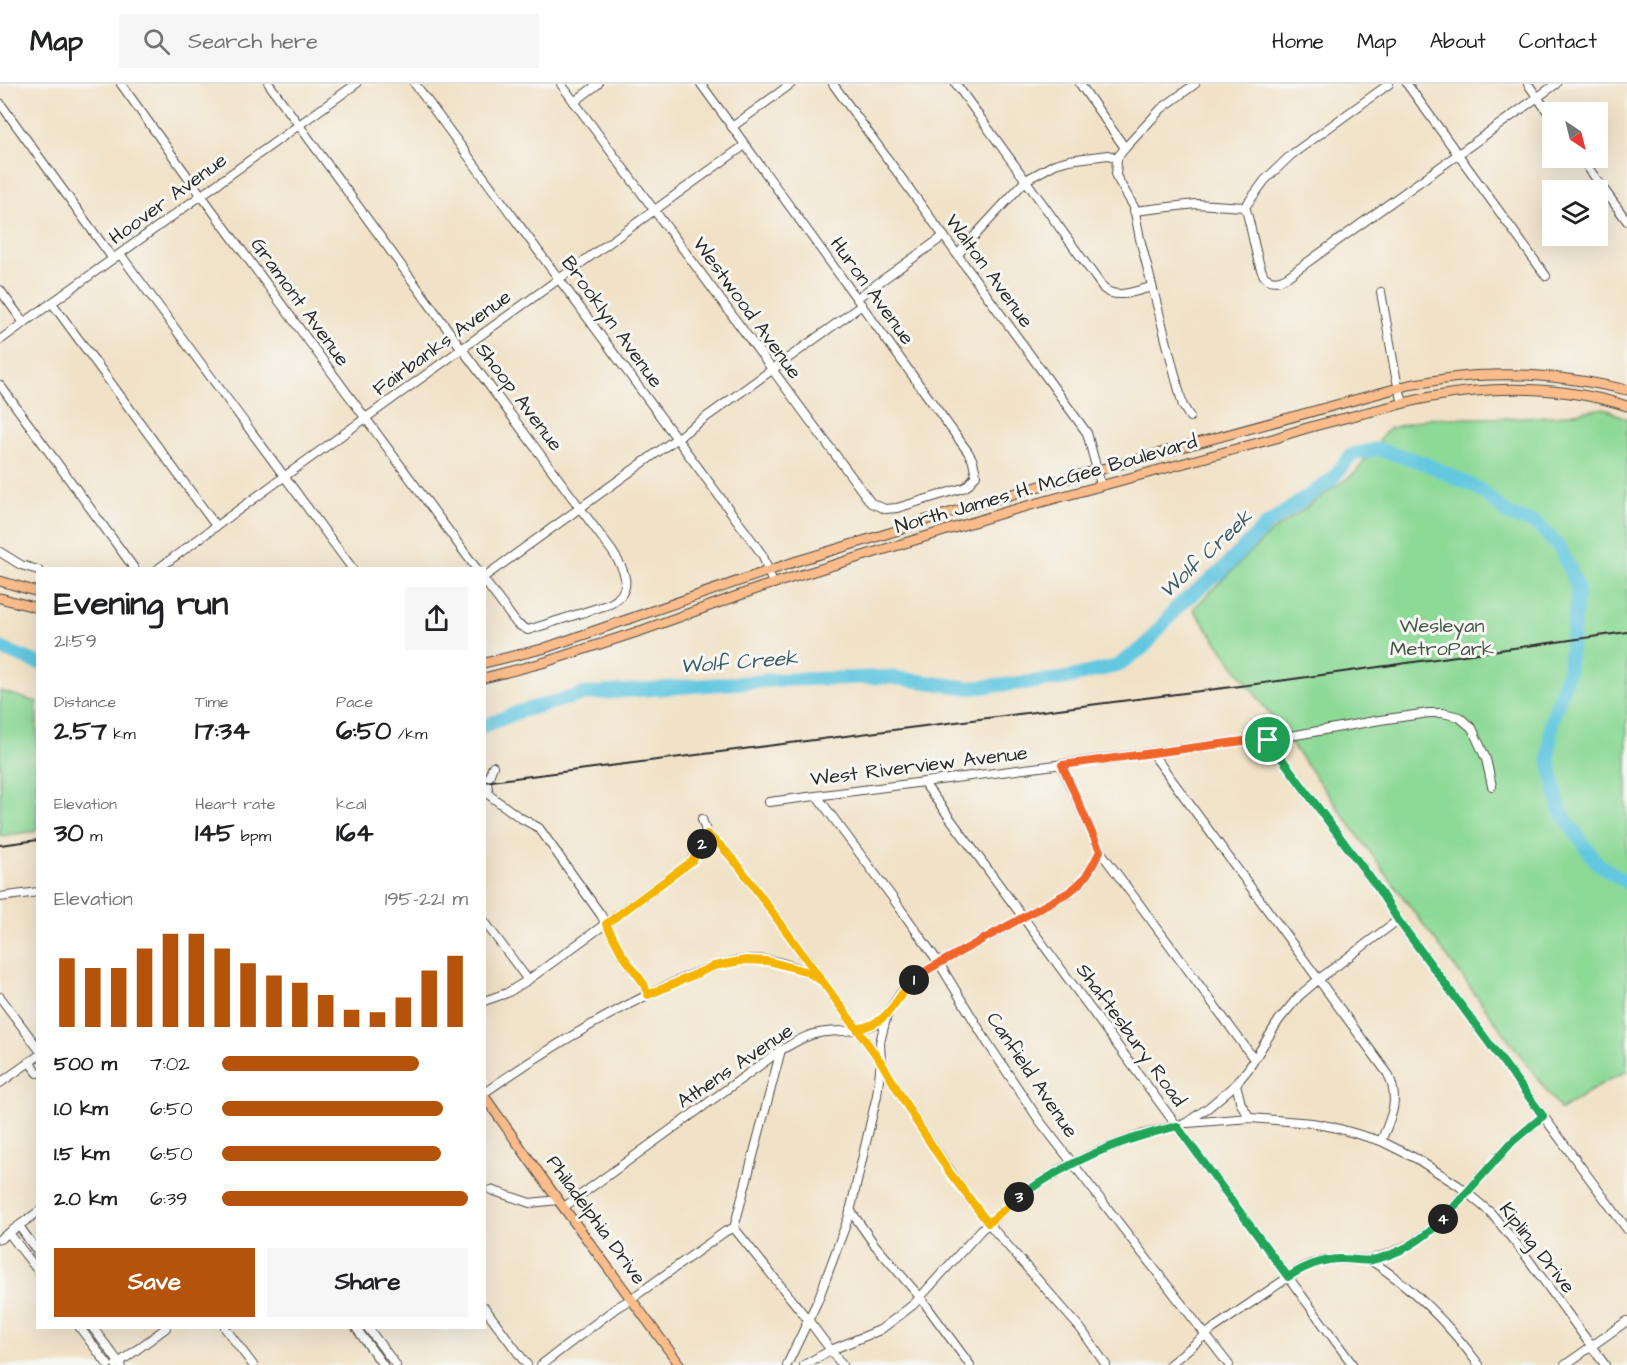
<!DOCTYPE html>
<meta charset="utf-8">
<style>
body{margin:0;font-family:"Architects Daughter",sans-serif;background:#f6f6f6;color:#202124;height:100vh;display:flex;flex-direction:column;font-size:22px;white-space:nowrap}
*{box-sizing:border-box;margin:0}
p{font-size:20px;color:#757577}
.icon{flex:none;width:33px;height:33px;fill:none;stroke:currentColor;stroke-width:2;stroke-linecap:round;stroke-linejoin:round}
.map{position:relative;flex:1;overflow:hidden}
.side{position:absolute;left:36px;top:483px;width:450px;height:762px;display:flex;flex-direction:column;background:#fff;border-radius:0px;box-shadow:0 6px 24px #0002}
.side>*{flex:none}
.needle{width:39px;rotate:145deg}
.fabs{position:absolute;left:1542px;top:18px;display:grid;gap:12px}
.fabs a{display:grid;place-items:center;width:66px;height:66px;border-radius:0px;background:#fff;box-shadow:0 6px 24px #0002;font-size:30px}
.pin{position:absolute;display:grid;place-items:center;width:51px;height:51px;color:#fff;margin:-26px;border:3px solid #fff;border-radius:50%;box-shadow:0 2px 6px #0007}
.km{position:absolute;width:30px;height:30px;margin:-15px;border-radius:50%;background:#222;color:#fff;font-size:16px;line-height:30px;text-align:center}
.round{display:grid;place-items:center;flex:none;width:63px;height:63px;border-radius:0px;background:#f6f6f6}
.summary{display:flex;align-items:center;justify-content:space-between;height:102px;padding:0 18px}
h1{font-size:33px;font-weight:800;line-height:45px}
.figures{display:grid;grid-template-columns:repeat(3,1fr);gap:9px;height:102px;padding:6px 18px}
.figures div{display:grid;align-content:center}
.figures b{font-size:26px;font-weight:800}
.figures small{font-size:16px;font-weight:400}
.figures p{font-size:16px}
.chart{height:168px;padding:12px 18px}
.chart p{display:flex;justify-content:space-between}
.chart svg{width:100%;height:108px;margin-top:6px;stroke:#b45309;stroke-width:6}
.primary-button{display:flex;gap:12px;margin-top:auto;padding:12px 18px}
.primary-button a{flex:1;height:69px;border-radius:0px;background:#b45309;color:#fff;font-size:24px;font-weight:800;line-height:69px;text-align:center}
.primary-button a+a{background:#f6f6f6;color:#202124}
ul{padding:0 18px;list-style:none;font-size:20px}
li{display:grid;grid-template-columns:96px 72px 1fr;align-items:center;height:45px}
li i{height:15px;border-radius:8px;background:#b45309}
header{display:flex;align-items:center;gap:36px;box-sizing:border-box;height:84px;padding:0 30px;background:#fff;border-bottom:2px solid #e0e0e0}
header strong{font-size:28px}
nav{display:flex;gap:33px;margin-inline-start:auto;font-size:21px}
.search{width:420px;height:54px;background:#f6f6f6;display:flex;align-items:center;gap:15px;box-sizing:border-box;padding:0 21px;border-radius:0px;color:#757577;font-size:22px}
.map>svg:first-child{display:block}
</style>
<header>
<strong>Map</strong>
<div class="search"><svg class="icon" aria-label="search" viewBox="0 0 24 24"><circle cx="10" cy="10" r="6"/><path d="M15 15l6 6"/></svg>Search here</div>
<nav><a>Home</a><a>Map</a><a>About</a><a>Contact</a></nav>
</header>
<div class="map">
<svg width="1627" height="1281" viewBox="0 0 1627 1281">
<rect width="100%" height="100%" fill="#f6f6f2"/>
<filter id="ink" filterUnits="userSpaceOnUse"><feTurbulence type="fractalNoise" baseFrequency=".0167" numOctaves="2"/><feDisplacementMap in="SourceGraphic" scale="12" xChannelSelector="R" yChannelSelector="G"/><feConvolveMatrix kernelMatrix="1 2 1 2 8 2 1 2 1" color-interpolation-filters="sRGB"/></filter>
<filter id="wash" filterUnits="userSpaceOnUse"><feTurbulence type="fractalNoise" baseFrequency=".008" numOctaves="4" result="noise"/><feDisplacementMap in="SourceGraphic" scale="24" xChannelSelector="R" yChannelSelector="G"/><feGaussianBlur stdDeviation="1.35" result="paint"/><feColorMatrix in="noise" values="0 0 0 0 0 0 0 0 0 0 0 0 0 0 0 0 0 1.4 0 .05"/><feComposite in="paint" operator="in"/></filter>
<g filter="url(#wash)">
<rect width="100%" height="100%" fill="#f1e2c7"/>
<g fill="#8dd996" stroke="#5c8260" stroke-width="1.5">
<path d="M 1604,324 L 1627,335 L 1627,987 L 1601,1000 L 1561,1026 L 1394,801 L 1193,525 L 1270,449 L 1356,388 L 1388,345 L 1429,334 L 1503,334 L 1557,332 Z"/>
<path d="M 0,607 L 37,618 L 37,747 L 0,752 Z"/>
</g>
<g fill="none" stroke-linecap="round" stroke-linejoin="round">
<g stroke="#63c7e0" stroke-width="14">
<path d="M 0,564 L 38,579"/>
<path d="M 484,642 L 521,627 L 584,610 L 776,596 L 889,593 L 970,604 L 1062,595 L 1117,582 L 1144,563 L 1178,522 L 1222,486 L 1265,442 L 1331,396 L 1351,371 L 1377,365 L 1424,379 L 1479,405 L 1509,431 L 1537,440 L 1560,464 L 1578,504 L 1568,588 L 1551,639 L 1549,675 L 1560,727 L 1597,779 L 1627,799"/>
</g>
</g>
</g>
<g filter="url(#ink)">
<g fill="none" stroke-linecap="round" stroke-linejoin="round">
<g stroke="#494642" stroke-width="10">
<g id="minor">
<path d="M 121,0 L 201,111 L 476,484"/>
<path d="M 269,0 L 462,265 L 612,467 C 625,486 635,506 610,520 L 528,546 L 517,540 L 484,496"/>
<path d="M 415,0 L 756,462 L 763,472 L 773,500"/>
<path d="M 561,0 L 871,419 L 885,425 L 897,424 L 963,404 L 967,402 L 976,391 L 973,377 L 968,368 L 701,0"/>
<path d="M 833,0 L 1087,349 L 1101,401"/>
<path d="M 956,0 L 1104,205 C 1118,216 1137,206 1152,203"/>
<path d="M 1080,0 L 1125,64"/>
<path d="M 1389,0 L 1291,71 L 1265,96 L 1245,123 C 1251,138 1257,184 1265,193 C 1272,199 1280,197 1287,193 L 1556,0"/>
<path d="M 1407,0 L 1546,192"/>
<path d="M 1528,0 L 1552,34"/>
<path d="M 574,18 L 598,0"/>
<path d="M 0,19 L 113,175"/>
<path d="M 732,43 L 791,0"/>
<path d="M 1581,74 L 1627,137"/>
<path d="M 1134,127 L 1196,120 L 1245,123"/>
<path d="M 120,170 L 352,484"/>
<path d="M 958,170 L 1026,96 L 1055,80 L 1069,76 L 1108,71 L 1117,74"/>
<path d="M 0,206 L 24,239"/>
<path d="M 1381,208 L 1396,293 L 1403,319"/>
<path d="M 857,214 L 944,152"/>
<path d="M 52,219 L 216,442"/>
<path d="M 0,256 L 356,0"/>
<path d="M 0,301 L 134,484"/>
<path d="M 1190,333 L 1183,322 L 1140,155 L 1134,123 L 1116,92 L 1117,74 L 1125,64 L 1161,25 L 1195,0"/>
<path d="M 0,468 L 21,481 L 38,486"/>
<path d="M 159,484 L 274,400 L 745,61"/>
<path d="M 484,493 L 862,221"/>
<path d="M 1268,656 L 1377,803 L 1398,836 L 1627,1145"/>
<path d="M 1152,669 L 1388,990 C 1400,1016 1392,1032 1381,1057"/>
<path d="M 1061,681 L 1100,767 L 1254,975"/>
<path d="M 493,682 L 487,698 L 489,711 L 519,733 L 539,744 L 601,831 L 622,870 L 644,900 L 648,911"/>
<path d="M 924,699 L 1353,1281"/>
<path d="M 817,712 L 892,813 L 939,879 L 987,958 L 1039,1036 L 1229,1281"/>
<path d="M 769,718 L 1258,655 L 1268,656 L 1380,636 L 1429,629 L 1443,629 L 1459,633 L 1472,644 L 1486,675 L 1492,702"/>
<path d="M 707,750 L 721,762 L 738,781 L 881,978 L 916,1037 L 967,1112 L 994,1146 L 1081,1245 L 1106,1281"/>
<path d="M 0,813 L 38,808"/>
<path d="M 484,837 L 528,896"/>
<path d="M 0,913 L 38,964"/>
<path d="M 484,917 L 507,909 L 528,896 L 688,780 L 698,768 L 707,750 L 702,735"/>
<path d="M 29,978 L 38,989"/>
<path d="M 0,999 L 38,972"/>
<path d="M 1236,1000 L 1241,1020 L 1250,1034"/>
<path d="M 484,1009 C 542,968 602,932 666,902 C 691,891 716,879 744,876 C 769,873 796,882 818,894"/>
<path d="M 1188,1039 L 1250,1034 L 1312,1039 L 1333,1043 L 1381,1057 L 1417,1075 L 1459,1102 L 1491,1129 L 1523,1168 L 1605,1281"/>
<path d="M 491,1106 L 530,1119 L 558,1116"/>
<path d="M 564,1123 L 781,966 C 794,959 805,951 819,949 C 836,946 853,949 870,942 C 886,937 891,922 901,909 C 909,900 919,892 929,885 L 1069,808 C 1086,796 1091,785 1100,767"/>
<path d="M 850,1126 L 874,1160 L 920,1213 L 970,1281"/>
<path d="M 19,1142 L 38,1168"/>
<path d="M 734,1144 L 781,966"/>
<path d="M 734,1144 L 809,1237 L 842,1281"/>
<path d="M 9,1149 L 38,1187"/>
<path d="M 0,1155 L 38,1128"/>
<path d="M 1370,1176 C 1414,1204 1448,1239 1479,1281"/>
<path d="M 484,1223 L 527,1281"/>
<path d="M 80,1244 L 108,1281"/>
<path d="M 93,1244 L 121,1281"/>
<path d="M 225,1244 L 253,1281"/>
<path d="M 356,1244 L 383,1281"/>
<path d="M 368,1244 L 396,1281"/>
<path d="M 116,1281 L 166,1244"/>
<path d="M 541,1281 L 616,1224 L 631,1215 L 726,1147 L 734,1144"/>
<path d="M 787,1281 L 818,1216 L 849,1132 L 877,1011 L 881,978 L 880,958 L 887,931"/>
<path d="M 804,1281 L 831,1266 L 880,1246 L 900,1231 L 914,1220 L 981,1146 L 1014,1117 L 1039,1099 L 1065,1083 L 1096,1068 L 1144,1050 L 1186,1039 L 1209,1023 L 1236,1000 L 1249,984 L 1279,936 L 1299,912 L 1319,895 L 1398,836"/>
<path d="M 1169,1281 L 1214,1244 L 1299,1186 L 1311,1180 L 1334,1175 L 1370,1176 L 1391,1169 L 1413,1159 L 1434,1144 L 1512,1058 L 1543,1032"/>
<path d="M 1565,1281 L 1627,1237"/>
</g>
</g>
<g stroke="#494642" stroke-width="11">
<g id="major">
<path d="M 0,497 L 38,508"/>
<path d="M 0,514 L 38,524"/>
<path d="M 484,579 L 542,565 L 794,478 L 899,446 L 926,436 L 1047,400 L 1409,301 C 1437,296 1464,291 1492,291 C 1537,289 1584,296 1627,306"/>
<path d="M 484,594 L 542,579 L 643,546 L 762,503 L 1009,427 L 1276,354 C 1305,343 1335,337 1364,329 C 1387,324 1409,317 1431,313 C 1495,301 1565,302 1627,322"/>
<path d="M 484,1012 L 558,1116 L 680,1281"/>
</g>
</g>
<use href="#minor" stroke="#fff" stroke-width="8"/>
<use href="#major" stroke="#f9bc8a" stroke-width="9"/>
<g stroke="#2b2b2b" stroke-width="2">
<path d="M 484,698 L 1286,596 L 1627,548"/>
<path d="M 0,761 L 38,756"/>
</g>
</g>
</g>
<g fill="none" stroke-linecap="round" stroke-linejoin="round" filter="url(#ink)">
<g stroke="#fff" stroke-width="12">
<path id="split-1" d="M 914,896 L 929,885 L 1069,808 C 1086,796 1091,785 1100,767 L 1062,681 L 1258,655 L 1268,656"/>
</g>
<g stroke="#fff" stroke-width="12">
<path id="split-2" d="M 702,760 L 693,776 L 688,780 L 606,840 L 622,870 L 644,900 L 648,911 L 714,882 L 746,876 L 768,877 L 805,887 L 822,897 L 857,945 C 892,938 891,918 914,896"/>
</g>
<g stroke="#fff" stroke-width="12">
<path id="split-3" d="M 702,760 L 707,750 L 721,762 L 738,781 L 881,978 L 916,1037 L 950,1089 L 988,1139 L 1019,1113"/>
</g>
<g stroke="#fff" stroke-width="12">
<path id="split-4" d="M 1019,1113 C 1070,1076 1117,1057 1177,1042 L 1288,1193 C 1305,1182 1323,1174 1344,1175 C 1353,1175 1363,1178 1372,1176 C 1399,1170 1424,1155 1443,1135"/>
</g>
<g stroke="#fff" stroke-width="12">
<path id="split-5" d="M 1268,656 L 1377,803 L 1398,836 L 1543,1032 L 1512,1058 L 1443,1135"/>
</g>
<use href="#split-1" stroke="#f0652b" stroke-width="8"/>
<use href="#split-2" stroke="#f5b400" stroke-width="8"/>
<use href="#split-3" stroke="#f5b400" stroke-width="8"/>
<use href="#split-4" stroke="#22a559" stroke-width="8"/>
<use href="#split-5" stroke="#22a559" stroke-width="8"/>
</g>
<g text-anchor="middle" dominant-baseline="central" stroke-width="6" stroke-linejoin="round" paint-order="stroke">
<g font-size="20" fill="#2b2b2b" stroke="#f6f6f2">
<text transform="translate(168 115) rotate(-36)">Hoover Avenue</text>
<text transform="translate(989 187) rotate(54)">Walton Avenue</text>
<text transform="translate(872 207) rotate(54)">Huron Avenue</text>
<text transform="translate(300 218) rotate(54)">Gramont Avenue</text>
<text transform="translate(747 224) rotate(54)">Westwood Avenue</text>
<text transform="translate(612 238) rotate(54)">Brooklyn Avenue</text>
<text transform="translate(442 259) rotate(-36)">Fairbanks Avenue</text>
<text transform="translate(519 313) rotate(53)">Shoop Avenue</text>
<text transform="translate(1046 400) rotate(-16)">North James H. McGee Boulevard</text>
<text transform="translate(919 682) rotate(-7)">West Riverview Avenue</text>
<text transform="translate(1131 951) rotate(54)">Shaftesbury Road</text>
<text transform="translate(735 982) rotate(-34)">Athens Avenue</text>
<text transform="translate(1032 991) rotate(56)">Canfield Avenue</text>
<text transform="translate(596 1136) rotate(54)">Philadelphia Drive</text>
<text transform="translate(1537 1164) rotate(52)">Kipling Drive</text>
</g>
<g font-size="20" fill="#445646" stroke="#f6f6f2">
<text x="1442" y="542">Wesleyan<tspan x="1442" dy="23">MetroPark</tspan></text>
</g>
<g font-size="21" font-style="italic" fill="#3c5a61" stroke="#f6f6f2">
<text transform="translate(1206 470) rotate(-43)">Wolf Creek</text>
<text transform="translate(739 578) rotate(-4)">Wolf Creek</text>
</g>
</g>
</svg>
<div class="fabs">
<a><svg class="needle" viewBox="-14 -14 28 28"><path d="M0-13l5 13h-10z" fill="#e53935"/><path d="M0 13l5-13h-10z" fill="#757577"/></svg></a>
<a><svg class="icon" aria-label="layers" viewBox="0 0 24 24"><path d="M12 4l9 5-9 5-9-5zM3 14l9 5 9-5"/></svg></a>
</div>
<div class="pin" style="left:1268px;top:656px;background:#1e9e55"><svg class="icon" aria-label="arrive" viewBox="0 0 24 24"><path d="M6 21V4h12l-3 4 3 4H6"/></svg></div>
<b class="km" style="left:914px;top:896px">1</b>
<b class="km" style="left:702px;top:760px">2</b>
<b class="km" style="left:1019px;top:1113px">3</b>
<b class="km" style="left:1443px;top:1135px">4</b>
<section class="side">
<div class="summary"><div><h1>Evening run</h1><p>21:59</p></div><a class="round"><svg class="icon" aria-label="share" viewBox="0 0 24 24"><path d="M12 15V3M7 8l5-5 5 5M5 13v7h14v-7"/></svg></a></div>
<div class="figures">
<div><p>Distance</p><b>2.57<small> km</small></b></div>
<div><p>Time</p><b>17:34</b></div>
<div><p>Pace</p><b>6:50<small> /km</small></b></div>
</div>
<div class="figures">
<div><p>Elevation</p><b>30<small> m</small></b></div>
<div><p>Heart rate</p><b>145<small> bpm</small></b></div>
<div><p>kcal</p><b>164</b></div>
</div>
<div class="chart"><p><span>Elevation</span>195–221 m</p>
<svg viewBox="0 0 160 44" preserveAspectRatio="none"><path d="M5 44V16M15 44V20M25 44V20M35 44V12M45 44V6M55 44V6M65 44V12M75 44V18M85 44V23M95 44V26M105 44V31M115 44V37M125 44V38M135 44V32M145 44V21M155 44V15"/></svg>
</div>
<ul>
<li><b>500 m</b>7:02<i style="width:80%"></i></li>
<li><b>1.0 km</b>6:50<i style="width:90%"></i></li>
<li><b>1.5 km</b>6:50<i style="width:89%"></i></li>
<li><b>2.0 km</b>6:39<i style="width:100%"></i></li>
</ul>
<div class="primary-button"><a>Save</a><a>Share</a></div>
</section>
</div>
